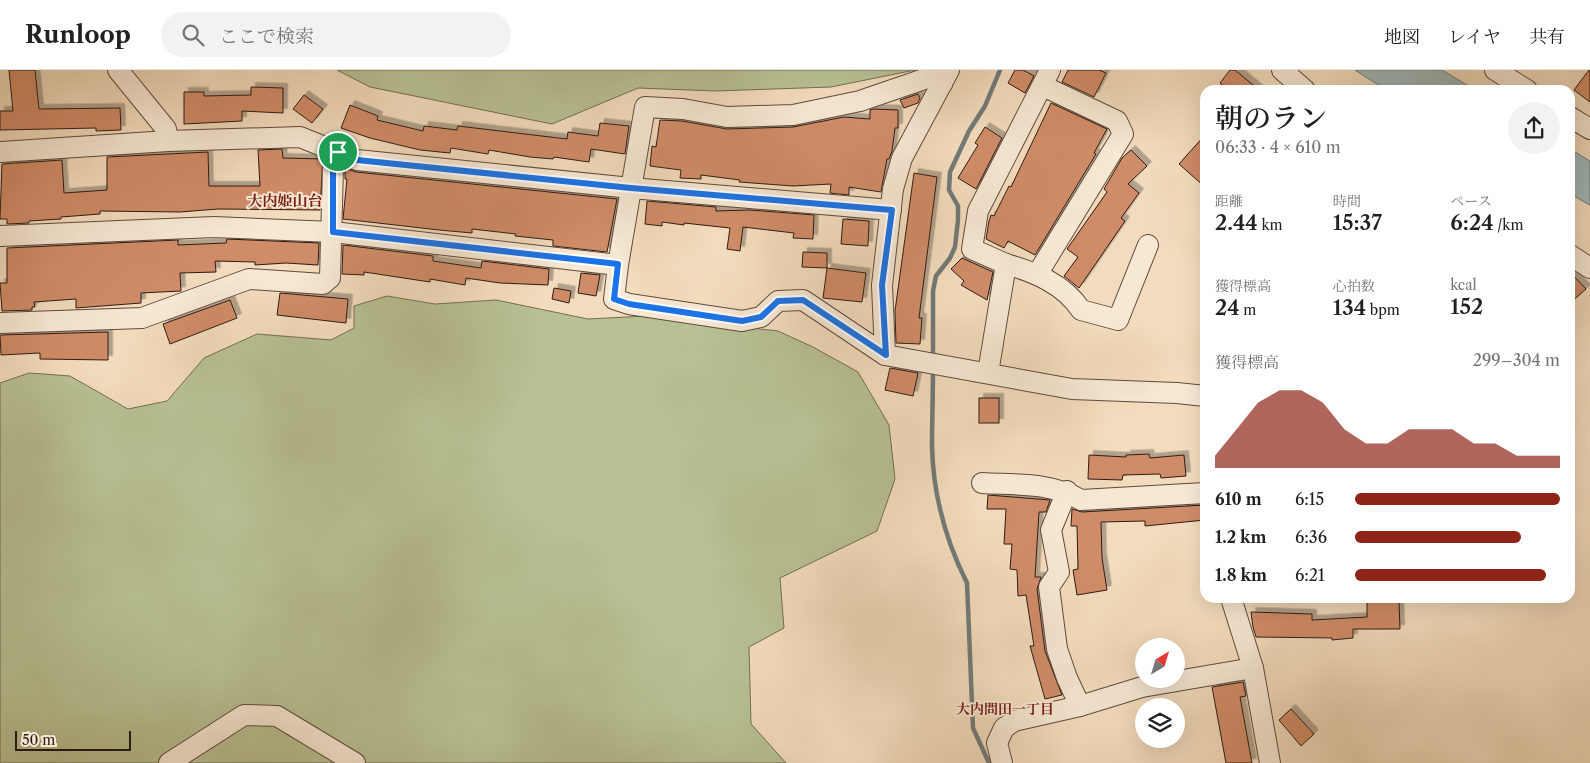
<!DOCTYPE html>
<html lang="ja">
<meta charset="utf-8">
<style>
body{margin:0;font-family:"Libre Caslon Text","Noto Serif JP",serif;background:#f2f2f2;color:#202124;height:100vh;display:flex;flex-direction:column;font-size:19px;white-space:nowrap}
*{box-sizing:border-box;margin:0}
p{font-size:16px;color:#757577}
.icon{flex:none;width:28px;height:28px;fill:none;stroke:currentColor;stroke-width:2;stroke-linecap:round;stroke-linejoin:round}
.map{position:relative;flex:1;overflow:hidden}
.drawer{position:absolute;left:1200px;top:15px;width:375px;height:518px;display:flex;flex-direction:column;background:#fff;border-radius:15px;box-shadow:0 5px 20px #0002}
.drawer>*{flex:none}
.needle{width:32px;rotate:38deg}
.tools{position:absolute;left:1135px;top:568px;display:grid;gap:10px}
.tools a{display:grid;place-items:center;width:50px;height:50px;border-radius:50%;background:#fff;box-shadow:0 5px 20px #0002;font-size:25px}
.scale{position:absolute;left:15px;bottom:12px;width:116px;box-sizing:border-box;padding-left:5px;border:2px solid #2e1b13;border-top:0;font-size:14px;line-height:18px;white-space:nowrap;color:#2e1b13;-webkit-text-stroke:4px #f7e8d4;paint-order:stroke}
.pin{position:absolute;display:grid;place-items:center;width:42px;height:42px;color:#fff;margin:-21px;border:2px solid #fff;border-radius:50%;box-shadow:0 1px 5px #0007}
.round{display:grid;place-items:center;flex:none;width:52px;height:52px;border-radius:26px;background:#f2f2f2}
.head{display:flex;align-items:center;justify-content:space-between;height:85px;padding:0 15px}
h1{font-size:28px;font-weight:600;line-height:38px}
.figures{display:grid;grid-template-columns:repeat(3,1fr);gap:8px;height:85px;padding:5px 15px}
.figures div{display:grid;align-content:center}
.figures b{font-size:21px;font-weight:600}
.figures small{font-size:14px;font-weight:400}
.figures p{font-size:14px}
.chart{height:140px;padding:10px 15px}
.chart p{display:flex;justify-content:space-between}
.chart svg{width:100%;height:90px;margin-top:5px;fill:#8f2418;opacity:.7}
ul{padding:0 15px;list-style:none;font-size:16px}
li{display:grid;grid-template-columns:80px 60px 1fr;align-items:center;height:38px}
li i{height:12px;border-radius:6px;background:#8f2418}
header{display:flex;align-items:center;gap:30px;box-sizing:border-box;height:70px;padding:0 25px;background:#fff;border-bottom:1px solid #e0e0e0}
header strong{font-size:24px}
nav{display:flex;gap:28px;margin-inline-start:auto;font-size:18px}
.search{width:350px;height:45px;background:#f2f2f2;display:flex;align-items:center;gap:12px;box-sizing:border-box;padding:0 18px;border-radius:28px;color:#757577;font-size:19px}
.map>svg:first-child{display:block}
</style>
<header>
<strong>Runloop</strong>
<div class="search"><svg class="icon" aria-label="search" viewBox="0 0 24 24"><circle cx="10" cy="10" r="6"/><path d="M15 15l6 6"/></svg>ここで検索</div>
<nav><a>地図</a><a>レイヤ</a><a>共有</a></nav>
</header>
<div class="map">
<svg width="1590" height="693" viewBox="0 0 1590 693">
<defs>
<filter id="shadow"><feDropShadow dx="4.5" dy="-4.5" stdDeviation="0" flood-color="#0004"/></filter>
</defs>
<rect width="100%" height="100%" fill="#f3dcbd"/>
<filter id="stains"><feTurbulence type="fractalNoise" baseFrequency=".004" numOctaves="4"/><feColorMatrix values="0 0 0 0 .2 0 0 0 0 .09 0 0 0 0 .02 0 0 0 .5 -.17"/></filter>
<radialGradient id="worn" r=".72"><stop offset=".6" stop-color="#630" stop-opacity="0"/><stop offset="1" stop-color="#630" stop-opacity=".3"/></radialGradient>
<g fill="#b8c194" stroke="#736e54">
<path d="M 337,0 L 915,0 L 831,17 L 715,21 L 638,18 L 552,54 L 370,17 Z"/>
<path d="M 387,226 L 435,234 L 496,230 L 588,249 L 645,246 L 778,261 L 813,277 L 858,302 L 889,355 L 895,409 L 877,461 L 780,508 L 784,558 L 749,577 L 751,654 L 786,693 L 0,693 L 0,313 L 29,303 L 70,306 L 128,339 L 167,331 L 204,288 L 257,264 L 331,270 L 354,258 L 354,236 Z"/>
</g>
<g fill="#a0b9bb" stroke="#727a78">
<path d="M 1355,0 L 1442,0 L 1475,20 L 1386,20 Z"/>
<path d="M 1570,79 L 1590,91 L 1590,135 L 1570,124 Z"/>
</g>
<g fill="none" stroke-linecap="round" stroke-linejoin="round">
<g stroke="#727a78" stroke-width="4.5">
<path d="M 933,288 L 933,221 L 936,206 L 950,188 L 955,177 L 958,150 L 958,136 L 949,120 L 950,102 L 969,61 L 985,36 L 1000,0"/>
<path d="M 933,298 C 933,324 932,350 932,376 C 933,423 946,471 967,513 L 973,658 L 989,693"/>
</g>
</g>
<g fill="#d08c68" stroke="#2e1b13" filter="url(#shadow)">
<path d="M 9,0 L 35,0 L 39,39 L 120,38 L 121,60 L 96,61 L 96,58 L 0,60 L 0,41 L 13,41 Z"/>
<path d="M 1015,0 L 1023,0 L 1034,6 L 1025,23 L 1008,13 Z"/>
<path d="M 1068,0 L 1099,0 L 1106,3 L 1094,27 L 1062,12 Z"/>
<path d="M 1230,0 L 1235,0 L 1259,20 L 1228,20 L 1220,13 Z"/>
<path d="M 1589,0 L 1590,0 L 1590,32 L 1574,20 Z"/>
<path d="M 251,17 L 283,18 L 283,43 L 242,41 L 242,51 L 184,54 L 184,22 L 204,22 L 204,26 L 251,25 Z"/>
<path d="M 918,24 L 920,28 L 918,33 L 904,38 L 900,30 Z"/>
<path d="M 304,25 L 323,39 L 312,53 L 293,39 Z"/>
<path d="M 1051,33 L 1107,59 L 1094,83 L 1096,84 L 1035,185 L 1008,171 L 1004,178 L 986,169 L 989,151 L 991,145 L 994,146 L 1009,116 L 1011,117 Z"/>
<path d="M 350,35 L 378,46 L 377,50 L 423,61 L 424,56 L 457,60 L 458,56 L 567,69 L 568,62 L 598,66 L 600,53 L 629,56 L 625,84 L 591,79 L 589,92 L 554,87 L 553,89 L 530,87 L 489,80 L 488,84 L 451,78 L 450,83 L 420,80 L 370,68 L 341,58 Z"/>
<path d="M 874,39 L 898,40 L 898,58 L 895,58 L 892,81 L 889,89 L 887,89 L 881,122 L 849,117 L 849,125 L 830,123 L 831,114 L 793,116 L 739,112 L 740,110 L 701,105 L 701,109 L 680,108 L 681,100 L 650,96 L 652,76 L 656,77 L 660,50 L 682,51 L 727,59 L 793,57 L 844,47 L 870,49 L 870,40 Z"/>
<path d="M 985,57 L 1002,68 L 976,119 L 958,108 L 978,75 L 975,73 Z"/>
<path d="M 1205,65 L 1205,117 L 1179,94 Z"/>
<path d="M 282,79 L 283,88 L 323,89 L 320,140 L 218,139 L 180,142 L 100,141 L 100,144 L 61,147 L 61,149 L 29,151 L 29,153 L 7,154 L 7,149 L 0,149 L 2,94 L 62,90 L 64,123 L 107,120 L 107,87 L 208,82 L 209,116 L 260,116 L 258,80 Z"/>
<path d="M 1131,80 L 1147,96 L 1128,114 L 1139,123 L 1121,148 L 1125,151 L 1079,218 L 1064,206 L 1078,187 L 1067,179 L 1107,122 L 1104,119 L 1122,88 Z"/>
<path d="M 345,98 L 356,102 L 617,129 L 607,182 L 553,176 L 553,170 L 515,166 L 516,164 L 472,159 L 472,163 L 439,160 L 343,149 L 347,109 L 345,109 Z"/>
<path d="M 914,103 L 937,107 L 919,248 L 922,248 L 920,274 L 896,273 L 895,241 Z"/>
<path d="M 647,131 L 716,137 L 716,141 L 750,140 L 814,145 L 813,169 L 793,168 L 794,163 L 743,157 L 740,181 L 727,179 L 730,158 L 684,153 L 684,155 L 662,152 L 662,156 L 645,154 Z"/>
<path d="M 843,149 L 869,151 L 868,176 L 841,174 Z"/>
<path d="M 227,169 L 319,173 L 318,195 L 286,193 L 255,195 L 255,192 L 215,191 L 216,202 L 180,203 L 181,221 L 141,223 L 141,233 L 76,238 L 76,229 L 34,232 L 35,237 L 32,237 L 32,240 L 2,241 L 0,213 L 7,213 L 7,178 L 178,170 L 178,175 L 226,173 Z"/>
<path d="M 343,175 L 433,186 L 433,191 L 481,198 L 482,191 L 549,199 L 548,215 L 500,213 L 466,208 L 465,215 L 430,209 L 430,212 L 364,202 L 364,205 L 342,204 Z"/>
<path d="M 803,182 L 827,183 L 827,198 L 802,197 Z"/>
<path d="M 962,188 L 993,202 L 987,230 L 961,215 L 964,211 L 951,199 Z"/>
<path d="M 827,198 L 866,203 L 862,232 L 823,228 Z"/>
<path d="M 1570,202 L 1586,219 L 1570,233 Z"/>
<path d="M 581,203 L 600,205 L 596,226 L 578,223 Z"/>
<path d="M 554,218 L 571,221 L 569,233 L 552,229 Z"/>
<path d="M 280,223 L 348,229 L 346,253 L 277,245 Z"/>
<path d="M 230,230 L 237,248 L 170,274 L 163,254 Z"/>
<path d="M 108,262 L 108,290 L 40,289 L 40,283 L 1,285 L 0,265 Z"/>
<path d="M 890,298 L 918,303 L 913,326 L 885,320 Z"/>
<rect x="979" y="328" width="20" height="25"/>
<path d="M 1149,384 L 1150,388 L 1184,385 L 1186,406 L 1161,408 L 1160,404 L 1123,405 L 1122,410 L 1088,409 L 1089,385 L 1126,387 L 1126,385 Z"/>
<path d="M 988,425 L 1050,430 L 1046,442 L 1039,442 L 1035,507 L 1041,507 L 1037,519 L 1045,581 L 1062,625 L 1045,629 L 1030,576 L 1034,576 L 1026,525 L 1018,526 L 1017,500 L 1010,499 L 1012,474 L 1004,474 L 1006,439 L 987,439 Z"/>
<path d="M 1205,435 L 1205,450 L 1145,456 L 1145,451 L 1101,452 L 1102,488 L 1107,520 L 1077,525 L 1073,500 L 1078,499 L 1077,456 L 1071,456 L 1072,439 L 1082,442 Z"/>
<path d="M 1367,532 L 1399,532 L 1400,559 L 1353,559 L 1353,568 L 1332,570 L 1332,568 L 1256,567 L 1253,557 L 1251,542 L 1312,544 L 1312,550 L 1367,547 Z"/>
<path d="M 1243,612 L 1246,626 L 1240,627 L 1252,693 L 1226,693 L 1212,617 Z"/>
<path d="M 1291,639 L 1314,664 L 1301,676 L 1279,650 Z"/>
</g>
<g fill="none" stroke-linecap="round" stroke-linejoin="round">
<g stroke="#5f4b3e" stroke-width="22">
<g id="minor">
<path d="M 118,0 L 166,59 L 168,71"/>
<path d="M 1282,0 L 1305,20"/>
<path d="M 1495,0 L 1527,20"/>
<path d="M 942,14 L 930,7 L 860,31 L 793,45 L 727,47 L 683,39 L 645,37 L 618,195 L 614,229 L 629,234 L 742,251 L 761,247 L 778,231 L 803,230 L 885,285 L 1072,319 L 1177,323 L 1205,326"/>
<path d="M 1570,47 L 1590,59"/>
<path d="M 0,82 L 168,71 L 300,67 L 357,90 L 631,118 L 891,140"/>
<path d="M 0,166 L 214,157 L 333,162 L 618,195"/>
<path d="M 1570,185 L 1590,198"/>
<path d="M 1006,194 C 1034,202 1064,214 1081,240 L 1118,250 L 1148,175"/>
<path d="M 1038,203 L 1123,64 L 1117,51 L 1043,16"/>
<path d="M 0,253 L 142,248 L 249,209 L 323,214 L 330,208 L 333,97 L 338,83"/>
<path d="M 885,285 L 882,215 L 893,119 L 902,88 L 949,0"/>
<path d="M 988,303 L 1006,194 L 972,179 L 978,141 L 1050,0"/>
<path d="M 982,413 C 1015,415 1052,412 1081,430 L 1205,423"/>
<path d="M 1067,421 L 1051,460 L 1059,502 L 1049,517 L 1057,579 L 1067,608 L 1080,636"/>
<path d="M 1231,528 L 1253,598 L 1270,693"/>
<path d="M 169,693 L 244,645 L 277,646 L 355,693"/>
<path d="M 1002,693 L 997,673 L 1004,658 L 1014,651 L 1080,636 L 1142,617 L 1253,598"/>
</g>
</g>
<use href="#minor" stroke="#f7e8d4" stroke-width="20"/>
</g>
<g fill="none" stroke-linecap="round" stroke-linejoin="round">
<g stroke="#fff" stroke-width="10">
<path id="route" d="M 338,82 L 357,90 L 631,118 L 892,140 L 882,215 L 886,285 L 803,230 L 778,231 L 761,247 L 742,251 L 629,234 L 614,229 L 618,194 L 333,162 L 333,97 Z"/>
</g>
<use href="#route" stroke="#1a73e8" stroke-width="6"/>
</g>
<g text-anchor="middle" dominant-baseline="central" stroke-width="4" stroke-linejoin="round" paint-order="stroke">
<g font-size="14" font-weight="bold" fill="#7a1f14" stroke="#f7e8d4">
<text x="1005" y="639">大内問田一丁目</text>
</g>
<g font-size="15" font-weight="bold" fill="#7a1f14" stroke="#f7e8d4">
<text x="285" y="130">大内姫山台</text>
</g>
</g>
<rect width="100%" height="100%" filter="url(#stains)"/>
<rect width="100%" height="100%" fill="url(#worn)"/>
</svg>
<div class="tools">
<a><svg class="needle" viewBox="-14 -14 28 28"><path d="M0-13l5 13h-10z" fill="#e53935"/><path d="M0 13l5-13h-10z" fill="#757577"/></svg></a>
<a><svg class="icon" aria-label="layers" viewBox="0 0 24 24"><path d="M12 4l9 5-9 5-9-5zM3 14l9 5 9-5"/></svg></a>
</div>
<div class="scale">50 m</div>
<div class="pin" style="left:338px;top:82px;background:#1e9e55"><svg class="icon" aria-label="arrive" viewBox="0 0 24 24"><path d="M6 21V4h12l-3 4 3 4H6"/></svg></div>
<section class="drawer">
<div class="head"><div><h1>朝のラン</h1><p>06:33 · 4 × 610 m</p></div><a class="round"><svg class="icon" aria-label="share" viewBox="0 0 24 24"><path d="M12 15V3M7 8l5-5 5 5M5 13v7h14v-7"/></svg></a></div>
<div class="figures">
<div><p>距離</p><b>2.44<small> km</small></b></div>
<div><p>時間</p><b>15:37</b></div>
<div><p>ペース</p><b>6:24<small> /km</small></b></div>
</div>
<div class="figures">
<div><p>獲得標高</p><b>24<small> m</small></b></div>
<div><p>心拍数</p><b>134<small> bpm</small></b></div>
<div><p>kcal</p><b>152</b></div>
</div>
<div class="chart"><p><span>獲得標高</span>299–304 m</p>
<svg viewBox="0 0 160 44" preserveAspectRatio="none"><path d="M0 44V38L10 25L20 12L30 6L40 6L50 12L60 25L70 32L80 32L90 25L100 25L110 25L120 32L130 32L140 38L150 38L160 38V44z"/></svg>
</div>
<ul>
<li><b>610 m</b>6:15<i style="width:100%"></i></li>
<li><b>1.2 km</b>6:36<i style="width:81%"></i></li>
<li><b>1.8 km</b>6:21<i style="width:93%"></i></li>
</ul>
</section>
</div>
